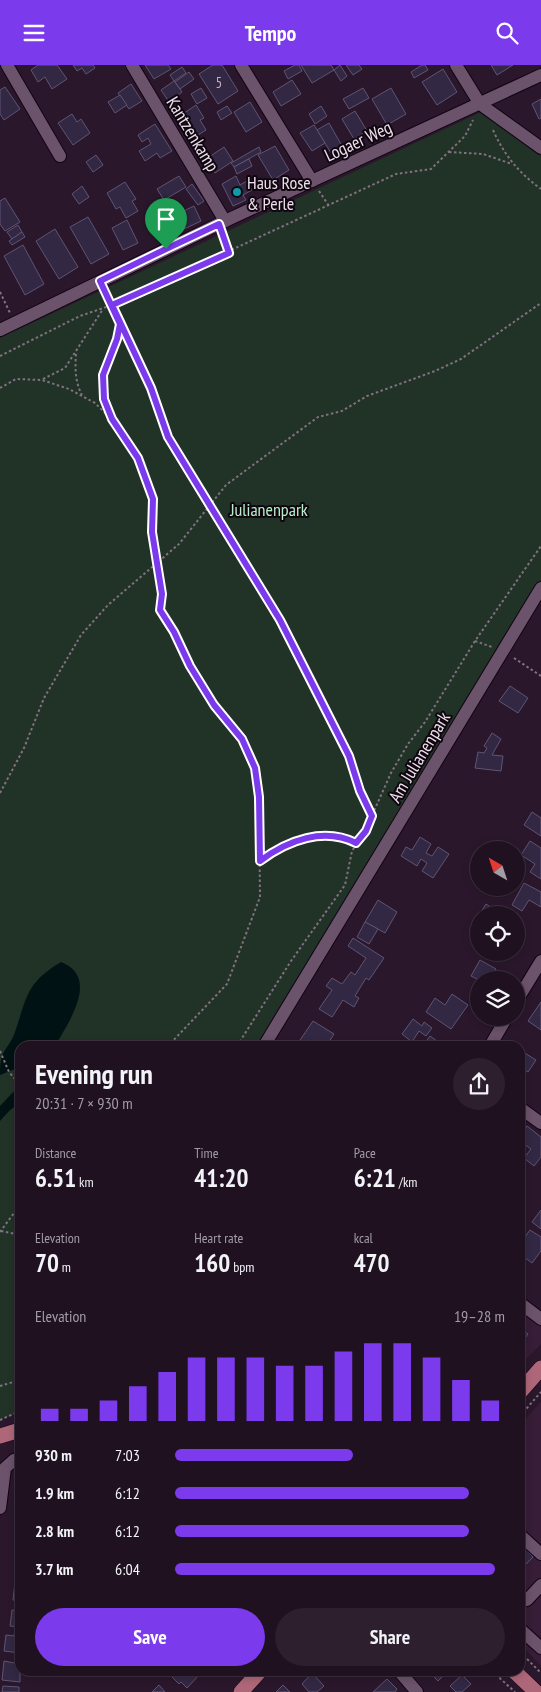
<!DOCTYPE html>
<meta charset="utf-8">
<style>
body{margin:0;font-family:"PT Sans Narrow",sans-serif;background:#2d1f2e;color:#f1f3f6;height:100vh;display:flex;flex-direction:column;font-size:19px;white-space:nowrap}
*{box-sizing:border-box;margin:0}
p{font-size:16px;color:#a29da5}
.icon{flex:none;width:28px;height:28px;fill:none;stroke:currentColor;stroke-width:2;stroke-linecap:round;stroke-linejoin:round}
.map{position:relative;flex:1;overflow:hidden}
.side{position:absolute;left:15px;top:976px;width:510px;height:635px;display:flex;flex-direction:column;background:#201121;border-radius:15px;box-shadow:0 2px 8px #0003,0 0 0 1px #3d313f}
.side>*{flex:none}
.needle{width:32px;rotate:321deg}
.tools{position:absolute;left:470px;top:776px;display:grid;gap:10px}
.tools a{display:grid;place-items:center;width:55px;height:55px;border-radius:50%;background:#201121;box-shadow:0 2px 8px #0003,0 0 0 1px #3d313f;font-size:25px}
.pin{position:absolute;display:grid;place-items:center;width:42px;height:42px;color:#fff;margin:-51px -21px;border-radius:50% 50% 50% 0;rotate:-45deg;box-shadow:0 0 5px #0007}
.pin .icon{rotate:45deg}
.round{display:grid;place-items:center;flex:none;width:52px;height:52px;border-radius:26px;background:#2d1f2e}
.head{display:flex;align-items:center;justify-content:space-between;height:85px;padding:0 20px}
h1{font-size:28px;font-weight:800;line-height:38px}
.figures{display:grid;grid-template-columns:repeat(3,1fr);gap:8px;height:85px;padding:5px 20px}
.figures div{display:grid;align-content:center}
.figures b{font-size:25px;font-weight:800}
.figures small{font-size:14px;font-weight:400}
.figures p{font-size:14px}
.chart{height:140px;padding:10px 20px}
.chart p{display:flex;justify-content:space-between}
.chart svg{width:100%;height:90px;margin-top:5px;stroke:#7c3aed;stroke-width:6}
.cta{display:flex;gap:10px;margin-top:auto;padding:10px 20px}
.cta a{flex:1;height:58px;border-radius:30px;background:#7c3aed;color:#fff;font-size:20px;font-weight:800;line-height:58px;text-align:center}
.cta a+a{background:#2d1f2e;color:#f1f3f6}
ul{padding:0 20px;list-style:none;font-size:16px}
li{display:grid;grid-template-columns:80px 60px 1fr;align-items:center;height:38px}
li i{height:12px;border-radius:6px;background:#7c3aed}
header{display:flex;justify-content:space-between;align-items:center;height:65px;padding:0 20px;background:#7c3aed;color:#fff;font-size:22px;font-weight:800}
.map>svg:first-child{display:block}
</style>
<header><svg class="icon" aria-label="menu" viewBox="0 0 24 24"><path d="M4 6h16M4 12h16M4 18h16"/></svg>Tempo<svg class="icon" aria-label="search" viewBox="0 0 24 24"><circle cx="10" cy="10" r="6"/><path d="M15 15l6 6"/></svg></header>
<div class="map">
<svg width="541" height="1627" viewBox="0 0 541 1627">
<rect width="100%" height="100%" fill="#2b172c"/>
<g fill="#371d37">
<path d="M 520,1243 L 541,1258 L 541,1279 L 520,1300 Z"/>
<path d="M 541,1337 L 541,1601 L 520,1579 L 520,1360 Z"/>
</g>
<path fill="#213226" d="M 483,46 L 541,88 L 541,516 L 262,981 L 20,981 L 20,1347 L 0,1355 L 0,273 Z"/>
<g fill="#001213">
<path d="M 61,897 C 100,912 69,957 55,981 L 20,981 L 20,1002 L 0,1010 C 0,982 7,988 15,967 C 27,932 26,918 61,897 Z"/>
<path d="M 20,1020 L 20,1038 L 10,1045 L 0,1056 L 0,1041 Z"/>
</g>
<g fill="#322844" stroke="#5f5472">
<path d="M 38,0 L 57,0 L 67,14 L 52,24 L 45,12 L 38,17 L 31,5 Z"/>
<path d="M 73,0 L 93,0 L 95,3 L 86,9 L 82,3 L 77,6 Z"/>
<path d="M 145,0 L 168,0 L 171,4 L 154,14 Z"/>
<path d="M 213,0 L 222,0 L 238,26 L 218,39 L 199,9 Z"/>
<path d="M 295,0 L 299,0 L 302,6 L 288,14 L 284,6 Z"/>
<path d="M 301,0 L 331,0 L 334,5 L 312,18 Z"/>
<path d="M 340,0 L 347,11 L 341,16 L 334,5 Z"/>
<path d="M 346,0 L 359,0 L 362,4 L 353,10 Z"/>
<path d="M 422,0 L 425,0 L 428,5 L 414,13 L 411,7 Z"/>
<path d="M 491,0 L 513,0 L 497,10 Z"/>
<path d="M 182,2 L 186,8 L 174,16 L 170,10 Z"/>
<path d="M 443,4 L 457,27 L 437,40 L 422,17 Z"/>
<path d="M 189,7 L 194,14 L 180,24 L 175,17 Z"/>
<path d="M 292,15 L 301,29 L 281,41 L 273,27 Z"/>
<path d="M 174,16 L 182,27 L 169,37 L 161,25 Z"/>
<path d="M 131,19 L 142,36 L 129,44 L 118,28 Z"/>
<path d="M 5,22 L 20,44 L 4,55 L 0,49 L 0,25 Z"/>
<path d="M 201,23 L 207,33 L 197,39 L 191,29 Z"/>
<path d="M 363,23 L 369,33 L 349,44 L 343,34 Z"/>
<path d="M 391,23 L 406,49 L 387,60 L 372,34 Z"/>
<path d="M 120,30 L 127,40 L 115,48 L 108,37 Z"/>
<path d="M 541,34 L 541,53 L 539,54 L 532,39 Z"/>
<path d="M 250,37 L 262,57 L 246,67 L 234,47 Z"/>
<path d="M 196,40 L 204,53 L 200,55 L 206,65 L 198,70 L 192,61 L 185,65 L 177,53 Z"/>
<path d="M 227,41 L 232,48 L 221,55 L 217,47 Z"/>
<path d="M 321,41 L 327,51 L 315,59 L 309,49 Z"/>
<path d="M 355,46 L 367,66 L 354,74 L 342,54 Z"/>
<path d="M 72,49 L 77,57 L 81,54 L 90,68 L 73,80 L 58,58 Z"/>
<path d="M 329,58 L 342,81 L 331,88 L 317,65 Z"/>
<path d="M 155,59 L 172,86 L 160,93 L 157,88 L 145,96 L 139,86 L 151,79 L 148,73 L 142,77 L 138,70 Z"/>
<path d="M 314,60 L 325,78 L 312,86 L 300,68 Z"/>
<path d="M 275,81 L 289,105 L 273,115 L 258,90 Z"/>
<path d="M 224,82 L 233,96 L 215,108 L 206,94 Z"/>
<path d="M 259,82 L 261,87 L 234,102 L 231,98 Z"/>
<path d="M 96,90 L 103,100 L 93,107 L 86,97 Z"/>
<path d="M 249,94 L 252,101 L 237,109 L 234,102 Z"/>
<path d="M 179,111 L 186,122 L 164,135 L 157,124 Z"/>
<path d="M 236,111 L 240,120 L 247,116 L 252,125 L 243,130 L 246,135 L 233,141 L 222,119 Z"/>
<path d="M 125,117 L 136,134 L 132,136 L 138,146 L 126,153 L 120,142 L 116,144 L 107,128 Z"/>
<path d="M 192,119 L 204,136 L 198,140 L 186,124 Z"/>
<path d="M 82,121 L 89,132 L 79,139 L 72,129 Z"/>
<path d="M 5,133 L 20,157 L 5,166 L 0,159 L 0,136 Z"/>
<path d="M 165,140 L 173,151 L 165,157 L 157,146 Z"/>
<path d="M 194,141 L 201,156 L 182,165 L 175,150 Z"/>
<path d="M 88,152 L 109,189 L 91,199 L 70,162 Z"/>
<path d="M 127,155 L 138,178 L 123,185 L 112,163 Z"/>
<path d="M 18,160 L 22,167 L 12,174 L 7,167 Z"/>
<path d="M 55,164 L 78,202 L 59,214 L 36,176 Z"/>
<path d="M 22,167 L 25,172 L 12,180 L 9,176 Z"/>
<path d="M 23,180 L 44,219 L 25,230 L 4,191 Z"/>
<path d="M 510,621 L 528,633 L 518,648 L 499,636 Z"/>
<path d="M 492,668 L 501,674 L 492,690 L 503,691 L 501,706 L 475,703 L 478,687 L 484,688 L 487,683 L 484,681 Z"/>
<path d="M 532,747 L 541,753 L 541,771 L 524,760 Z"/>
<path d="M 420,772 L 431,779 L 426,788 L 432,791 L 438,782 L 449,789 L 433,813 L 422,806 L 427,798 L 421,794 L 417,801 L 401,791 L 406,782 L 412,785 Z"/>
<path d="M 530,776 L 541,783 L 541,814 L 530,807 L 535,799 L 521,790 Z"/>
<path d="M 524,818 L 541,827 L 541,842 L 529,835 L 522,846 L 512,840 Z"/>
<path d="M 378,835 L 397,847 L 385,868 L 365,857 Z"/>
<path d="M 486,839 L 503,850 L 479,850 Z"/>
<path d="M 365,857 L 378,864 L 369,879 L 357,872 Z"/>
<path d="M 516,858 L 524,863 L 516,876 Z"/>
<path d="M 353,873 L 384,893 L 369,915 L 366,913 L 355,931 L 359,933 L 354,942 L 343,935 L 332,952 L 319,944 L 332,925 L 326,921 L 332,913 L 342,919 L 351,907 L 355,910 L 366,893 L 348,881 Z"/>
<path d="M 480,895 L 496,904 L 490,915 L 479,915 L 471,911 Z"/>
<path d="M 452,929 L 468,940 L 451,964 L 426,947 L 435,933 L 445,940 Z"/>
<path d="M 541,937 L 541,965 L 528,956 Z"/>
<path d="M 413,954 L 422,961 L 424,957 L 432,963 L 426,971 L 419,966 L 412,977 L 402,969 Z"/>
<path d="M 313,956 L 334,969 L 327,980 L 319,975 L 314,981 L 296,981 Z"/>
<path d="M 430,971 L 444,981 L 423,981 Z"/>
<path d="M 520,985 L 536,995 L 528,1007 L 520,1002 Z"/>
<path d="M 527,1061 L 541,1072 L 541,1092 L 534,1101 L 524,1093 L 531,1084 L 520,1076 L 520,1071 Z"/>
<path d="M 541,1145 L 541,1164 L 532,1157 Z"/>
<path d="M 530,1165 L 541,1172 L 541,1186 L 532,1198 L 520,1189 L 520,1179 Z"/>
<path d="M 520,1245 L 527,1250 L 521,1259 L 520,1258 Z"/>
<path d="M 520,1263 L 528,1269 L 520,1280 Z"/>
<path d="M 522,1294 L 526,1297 L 520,1304 L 520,1296 Z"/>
<path d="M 520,1477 L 533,1492 L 526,1499 L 520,1493 Z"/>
<path d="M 15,1517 L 20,1517 L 20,1536 L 13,1535 Z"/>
<path d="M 12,1545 L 20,1546 L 20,1562 L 10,1561 Z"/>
<path d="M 14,1569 L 20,1570 L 20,1588 L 4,1586 L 6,1570 L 14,1571 Z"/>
<path d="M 4,1596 L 20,1599 L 20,1617 L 2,1615 Z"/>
<path d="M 172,1606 L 197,1606 L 200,1609 L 187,1623 L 181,1617 L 179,1619 L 169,1609 Z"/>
<path d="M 428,1606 L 448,1606 L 438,1616 Z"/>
<path d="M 312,1608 L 324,1621 L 317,1627 L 309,1627 L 302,1619 Z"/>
<path d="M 462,1610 L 471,1619 L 462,1627 L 456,1627 L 450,1621 Z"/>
<path d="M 387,1614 L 397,1624 L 395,1627 L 373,1627 Z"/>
<path d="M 159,1620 L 165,1627 L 152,1627 Z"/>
<path d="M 283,1620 L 290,1627 L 276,1627 Z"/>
<path d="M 3,1621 L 19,1622 L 19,1627 L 2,1627 Z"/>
</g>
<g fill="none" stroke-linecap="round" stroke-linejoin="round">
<g stroke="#130314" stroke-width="14">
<g id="minor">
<path d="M 7,0 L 60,91"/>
<path d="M 132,0 L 225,156"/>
<path d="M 241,0 L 312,116"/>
<path d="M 456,0 L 480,39 L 541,83"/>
<path d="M 0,265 L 225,156 L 541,10"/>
<path d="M 516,937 L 541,896"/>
<path d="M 264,981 L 541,523"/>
<path d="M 490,981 L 507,952"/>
<path d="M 520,1043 L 541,1058"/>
<path d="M 520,1238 L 541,1254"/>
<path d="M 0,1443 L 5,1403 L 14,1395 L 20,1393"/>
<path d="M 520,1470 L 541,1489"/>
<path d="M 523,1536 L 527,1535 L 541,1520"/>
<path d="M 520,1564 L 541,1583"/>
<path d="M 399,1606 L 417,1627"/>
</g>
</g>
<g stroke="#130314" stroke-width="16">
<g id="major">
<path d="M 520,1327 L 541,1303"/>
<path d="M 0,1371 L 20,1365"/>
<path d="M 514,1606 L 536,1627"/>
<path d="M 241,1627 L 260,1606"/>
</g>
</g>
<g stroke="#827182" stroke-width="2" stroke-dasharray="2.5 2.5" stroke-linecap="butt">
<path d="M 493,65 C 504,90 519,108 541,124"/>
<path d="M 449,87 L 483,89 L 512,99"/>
<path d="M 319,126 L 329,141"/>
<path d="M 223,171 L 229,188"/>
<path d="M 0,227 L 10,248"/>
<path d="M 106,227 L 151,323 L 168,372 L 280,555 L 349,691 L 360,726 L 372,751"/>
<path d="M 76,289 C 75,303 75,317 82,330"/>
<path d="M 0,291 L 80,251 L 112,240 L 396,109 L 431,104 L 465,71 L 473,55"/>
<path d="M 43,314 L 65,303 L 103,244"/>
<path d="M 0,323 L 16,314 L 42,315 L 69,324 L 95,338 L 112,355 L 138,393 L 153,434 L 151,467 L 162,529 L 160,545 L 174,567 L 190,601 L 214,640 L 241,674 L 255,703 L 259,733 L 260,832 L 227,919 L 168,981"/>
<path d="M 111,352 C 93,306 112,301 120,259"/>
<path d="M 475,576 L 492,582"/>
<path d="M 514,593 L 541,611"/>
<path d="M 0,728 L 24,683 L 44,633 L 81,570 L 108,540 L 179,479 L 226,420 L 318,352 L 342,346 L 367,331 L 435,306 L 461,294 L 541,238"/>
<path d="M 261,795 C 288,774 324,762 356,777"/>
<path d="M 237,981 L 291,896 L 345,820 L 352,786 L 365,766 L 391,708 L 408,679 L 425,657 L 475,576 L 541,481"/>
<path d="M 0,986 L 9,1007 L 20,1020"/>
<path d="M 1,1166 L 20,1170"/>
<path d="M 0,1167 L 20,1140"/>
<path d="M 0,1321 L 20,1315"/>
<path d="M 520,1351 L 541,1327"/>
<path d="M 0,1355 L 20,1346"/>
<path d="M 520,1587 L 541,1608"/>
<path d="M 492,1606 L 515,1627"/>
</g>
<use href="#minor" stroke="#6b536b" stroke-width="12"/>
<use href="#major" stroke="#ae6779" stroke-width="15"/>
</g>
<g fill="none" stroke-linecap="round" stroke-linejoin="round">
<g stroke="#fff" stroke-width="10">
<path id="route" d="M 166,184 L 100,216 L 120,259 L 117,274 L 103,310 L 104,334 L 112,354 L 138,393 L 153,434 L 152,467 L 162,529 L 160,545 L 174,567 L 190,601 L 214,640 L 242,674 L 255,703 L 259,732 L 260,796 C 288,775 324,762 356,778 L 366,766 L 372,751 L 360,726 L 349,691 L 280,555 L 168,372 L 151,323 L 112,240 L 229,188 L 219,159 L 166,184"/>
</g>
<use href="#route" stroke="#7c3aed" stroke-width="6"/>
</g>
<circle fill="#0f9aa8" stroke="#0f060f" stroke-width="2" cx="237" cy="127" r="5"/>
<g text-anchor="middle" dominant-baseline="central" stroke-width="4" stroke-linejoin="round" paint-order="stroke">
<g font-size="15" fill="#bfb1c3">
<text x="219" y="17">5</text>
</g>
<g font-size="18" fill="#eedfed" stroke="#0f060f">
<text transform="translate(193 69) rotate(59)">Kantzenkamp</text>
<text transform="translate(358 76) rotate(-25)">Logaer Weg</text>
<text transform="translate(419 692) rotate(-59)">Am Julianenpark</text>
</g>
<g font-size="18" fill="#eedfed" stroke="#0f060f" text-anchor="start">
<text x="247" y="117">Haus Rose<tspan x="247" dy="21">&amp; Perle</tspan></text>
</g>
<g font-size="18" fill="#b7f0c8" stroke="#0f060f">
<text x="269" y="444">Julianenpark</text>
</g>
</g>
</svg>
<div class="tools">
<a><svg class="needle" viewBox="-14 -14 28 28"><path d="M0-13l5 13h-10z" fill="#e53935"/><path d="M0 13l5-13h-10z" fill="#a29da5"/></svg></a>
<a><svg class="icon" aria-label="locate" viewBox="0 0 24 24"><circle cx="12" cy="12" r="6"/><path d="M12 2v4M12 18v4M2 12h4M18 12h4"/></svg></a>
<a><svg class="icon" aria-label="layers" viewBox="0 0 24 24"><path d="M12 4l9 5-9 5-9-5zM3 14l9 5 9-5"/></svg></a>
</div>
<div class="pin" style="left:166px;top:184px;background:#1e9e55"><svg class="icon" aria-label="arrive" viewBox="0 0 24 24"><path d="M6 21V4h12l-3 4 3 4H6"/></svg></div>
<section class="side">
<div class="head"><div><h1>Evening run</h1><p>20:31 · 7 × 930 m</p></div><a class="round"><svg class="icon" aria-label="share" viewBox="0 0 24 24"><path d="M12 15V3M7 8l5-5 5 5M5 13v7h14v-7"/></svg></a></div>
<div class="figures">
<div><p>Distance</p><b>6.51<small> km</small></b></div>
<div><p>Time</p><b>41:20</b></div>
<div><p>Pace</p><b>6:21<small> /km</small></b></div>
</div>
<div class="figures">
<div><p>Elevation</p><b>70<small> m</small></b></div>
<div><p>Heart rate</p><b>160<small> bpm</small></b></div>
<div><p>kcal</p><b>470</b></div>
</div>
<div class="chart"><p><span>Elevation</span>19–28 m</p>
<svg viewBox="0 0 160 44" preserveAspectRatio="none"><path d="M5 44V38M15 44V38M25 44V34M35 44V27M45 44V20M55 44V13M65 44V13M75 44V13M85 44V17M95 44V17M105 44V10M115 44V6M125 44V6M135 44V13M145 44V24M155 44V34"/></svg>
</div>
<ul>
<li><b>930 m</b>7:03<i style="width:54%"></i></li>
<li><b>1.9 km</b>6:12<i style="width:89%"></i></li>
<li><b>2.8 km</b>6:12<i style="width:89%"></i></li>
<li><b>3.7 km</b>6:04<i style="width:97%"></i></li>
</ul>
<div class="cta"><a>Save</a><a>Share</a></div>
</section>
</div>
